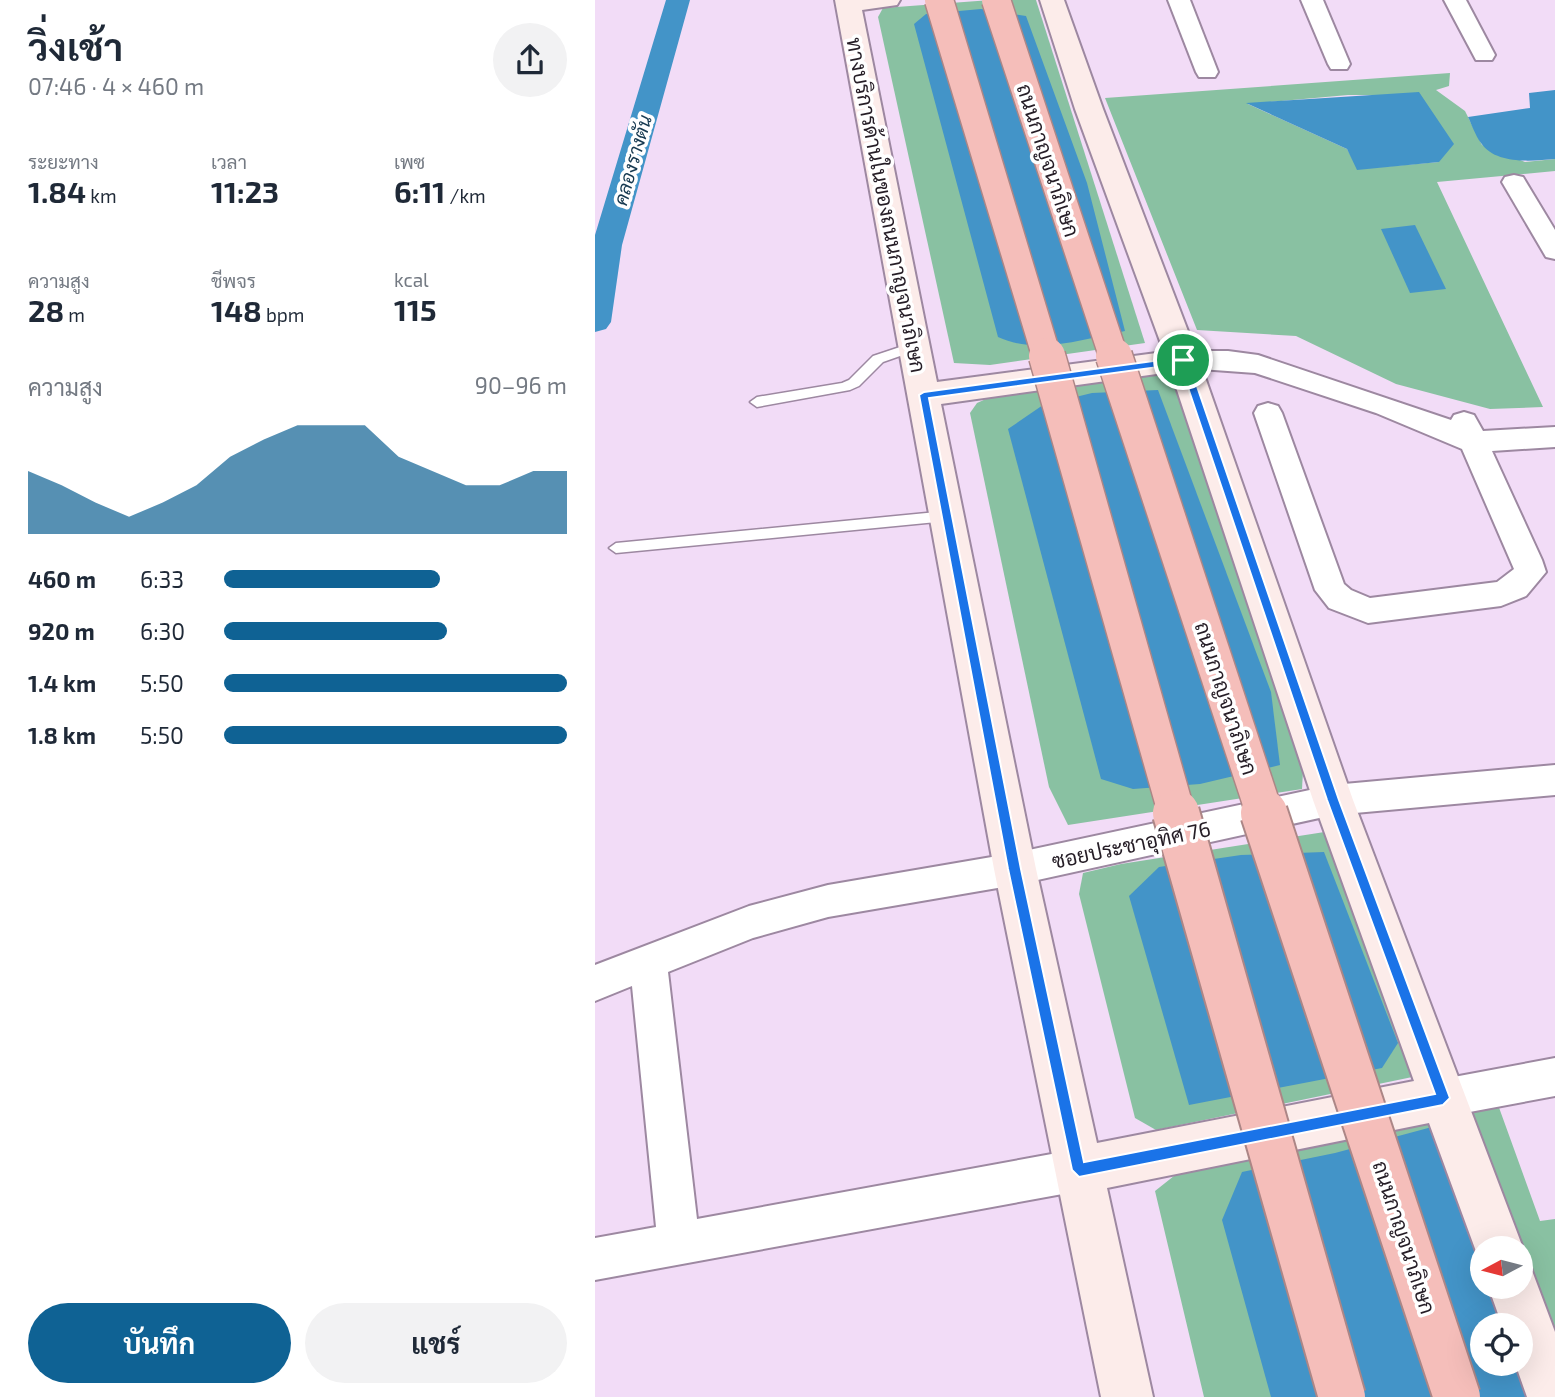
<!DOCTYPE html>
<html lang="th">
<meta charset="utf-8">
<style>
body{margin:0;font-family:"Exo 2",Sarabun,sans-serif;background:#f2f2f3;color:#1f2937;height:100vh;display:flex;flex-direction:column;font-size:26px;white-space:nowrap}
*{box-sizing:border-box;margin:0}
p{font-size:23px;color:#747a83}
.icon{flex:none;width:38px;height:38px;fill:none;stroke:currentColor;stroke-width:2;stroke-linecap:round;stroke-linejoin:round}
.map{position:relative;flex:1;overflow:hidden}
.sheet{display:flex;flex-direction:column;background:#fff;width:595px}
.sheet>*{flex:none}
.needle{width:46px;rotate:263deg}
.fabs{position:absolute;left:875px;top:1236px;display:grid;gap:14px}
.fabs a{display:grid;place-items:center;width:63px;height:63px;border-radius:50%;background:#fff;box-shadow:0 7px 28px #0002;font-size:35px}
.pin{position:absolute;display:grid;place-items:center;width:60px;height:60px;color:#fff;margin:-30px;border:4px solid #fff;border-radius:50%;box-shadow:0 2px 7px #0007}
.round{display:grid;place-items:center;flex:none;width:74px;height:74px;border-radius:37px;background:#f2f2f3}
.summary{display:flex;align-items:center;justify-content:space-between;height:119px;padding:0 28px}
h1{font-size:38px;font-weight:700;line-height:52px}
.figures{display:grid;grid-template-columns:repeat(3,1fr);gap:10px;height:119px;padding:7px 28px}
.figures div{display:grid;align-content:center}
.figures b{font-size:30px;font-weight:700}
.figures small{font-size:19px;font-weight:400}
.figures p{font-size:19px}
.chart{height:196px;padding:14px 28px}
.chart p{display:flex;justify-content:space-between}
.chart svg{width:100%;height:126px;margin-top:7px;fill:#0f6294;opacity:.7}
.action{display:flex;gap:14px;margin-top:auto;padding:14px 28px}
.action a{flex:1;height:80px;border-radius:42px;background:#0f6294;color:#fff;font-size:28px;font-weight:700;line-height:80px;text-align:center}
.action a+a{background:#f2f2f3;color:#1f2937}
ul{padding:0 28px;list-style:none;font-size:23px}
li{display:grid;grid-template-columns:112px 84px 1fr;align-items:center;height:52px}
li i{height:18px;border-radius:9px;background:#0f6294}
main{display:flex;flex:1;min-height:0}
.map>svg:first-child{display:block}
</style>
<main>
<section class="sheet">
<div class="summary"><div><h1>วิ่งเช้า</h1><p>07:46 · 4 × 460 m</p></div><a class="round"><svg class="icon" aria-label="share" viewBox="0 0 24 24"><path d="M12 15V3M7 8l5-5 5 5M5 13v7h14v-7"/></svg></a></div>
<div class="figures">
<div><p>ระยะทาง</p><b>1.84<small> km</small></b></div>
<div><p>เวลา</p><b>11:23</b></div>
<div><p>เพซ</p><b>6:11<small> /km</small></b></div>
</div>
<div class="figures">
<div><p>ความสูง</p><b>28<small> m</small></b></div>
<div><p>ชีพจร</p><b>148<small> bpm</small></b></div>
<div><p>kcal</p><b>115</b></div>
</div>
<div class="chart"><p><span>ความสูง</span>90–96 m</p>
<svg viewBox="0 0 160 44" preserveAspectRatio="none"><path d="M0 44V22L10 27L20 33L30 38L40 33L50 27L60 17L70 11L80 6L90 6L100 6L110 17L120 22L130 27L140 27L150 22L160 22V44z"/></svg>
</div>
<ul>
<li><b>460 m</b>6:33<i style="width:63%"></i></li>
<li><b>920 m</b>6:30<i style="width:65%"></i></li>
<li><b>1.4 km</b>5:50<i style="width:100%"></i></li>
<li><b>1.8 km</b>5:50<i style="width:100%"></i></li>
</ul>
<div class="action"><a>บันทึก</a><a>แชร์</a></div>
</section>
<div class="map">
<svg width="960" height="1397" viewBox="0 0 960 1397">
<rect width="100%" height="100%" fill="#f2dcf7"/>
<g fill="#89c1a2" fill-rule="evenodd">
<path d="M 396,0 L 441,0 L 550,343 L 395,365 L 359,363 L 283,17 L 288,8 Z"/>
<path d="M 855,73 L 854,86 L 841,90 L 870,111 L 887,145 L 930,162 L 960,159 L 960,171 L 842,182 L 948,407 L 895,409 L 801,384 L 701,336 L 602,330 L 510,98 ZM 753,95 L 777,95 L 844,162 L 763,169 L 752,149 L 653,104 Z"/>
<path d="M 576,372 L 709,753 L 707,789 L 473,825 L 454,787 L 375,413 L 382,403 L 400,395 Z"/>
<path d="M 768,826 L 850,1063 L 827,1075 L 561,1130 L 540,1118 L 484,894 L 488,873 L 526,864 Z"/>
<path d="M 902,1102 L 945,1221 L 960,1219 L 960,1397 L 609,1397 L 560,1191 L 589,1168 ZM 887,1248 L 926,1248 L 926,1286 L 887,1286 ZM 887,1325 L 926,1325 L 926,1363 L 887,1363 Z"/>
</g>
<g fill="#4394c8">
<path d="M 386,9 L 431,16 L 492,183 L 530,331 C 490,339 441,355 403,337 L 319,24 L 331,14 Z"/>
<path d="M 960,90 L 960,159 C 937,161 901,165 886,143 C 880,135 877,125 873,117 L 935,108 L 934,93 Z"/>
<path d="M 824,92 L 859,144 L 844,162 L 762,170 L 752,149 L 651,103 Z"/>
<path d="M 820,225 L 851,289 L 815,293 L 786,229 Z"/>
<path d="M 563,390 L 676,692 L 685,765 L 605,784 L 538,789 L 506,779 L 413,429 L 448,405 L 497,393 Z"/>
<path d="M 729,852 L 803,1043 L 787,1068 L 594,1105 L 534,896 L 564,867 L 646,855 Z"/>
<path d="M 837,1127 L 887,1251 L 887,1286 L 901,1286 L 917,1325 L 887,1325 L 887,1363 L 926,1363 L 926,1346 L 946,1397 L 676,1397 L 627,1220 L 647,1172 L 740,1153 Z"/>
</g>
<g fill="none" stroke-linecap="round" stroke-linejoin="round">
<path fill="#4394c8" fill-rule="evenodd" d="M 71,0 L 95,0 L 27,245 L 16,322 L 11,329 L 0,332 L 0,235 Z"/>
<g stroke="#9d88a1" stroke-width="3">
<g id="lane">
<path d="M 320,342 L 325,343 L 325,349 L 288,362 L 264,386 L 255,390 L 162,407 L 155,402 L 162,397 L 247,383 L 254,380 L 278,356 Z"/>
<path d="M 352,511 L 359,516 L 352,521 L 21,553 L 14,548 L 21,543 Z"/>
</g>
</g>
<g stroke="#9d88a1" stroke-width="4">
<g id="street">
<path d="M 573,0 L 595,0 L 623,72 L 620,77 L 604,77 L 601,72 Z"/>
<path d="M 706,0 L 728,0 L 755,64 L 752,69 L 736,69 L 733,64 Z"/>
<path d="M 849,0 L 871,0 L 900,55 L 897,60 L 881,60 Z"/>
<path d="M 919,175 L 928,177 L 960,230 L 960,259 L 951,257 L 907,182 L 910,177 Z"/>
<path d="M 588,351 L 633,351 L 663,355 L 856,420 L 859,415 L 869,412 L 879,415 L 888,431 L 960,427 L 960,447 L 897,451 L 947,560 L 951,572 L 931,596 L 906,606 L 773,623 L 734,608 L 720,590 L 659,413 L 663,406 L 673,403 L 683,406 L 687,413 L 749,584 L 756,590 L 775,598 L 902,582 L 919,569 L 867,449 L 781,413 L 660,373 L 578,367 L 574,360 L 578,353 Z"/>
<path d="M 960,765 L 960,795 L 738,815 L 420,885 L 233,917 L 158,938 L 73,972 L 102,1219 L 484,1149 L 499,1155 L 505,1170 L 499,1185 L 484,1191 L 0,1280 L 0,1238 L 61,1227 L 37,986 L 0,1001 L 0,965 L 154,906 L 233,885 L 420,853 L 738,785 Z"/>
<path d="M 960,1058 L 960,1096 L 848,1117 L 834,1112 L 828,1098 L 834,1084 L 848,1079 Z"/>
</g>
</g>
<g stroke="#9d88a1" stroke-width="4">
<g id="secondary">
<path d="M 240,0 L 305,0 L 302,5 L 267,10 L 342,382 L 569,352 L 480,109 L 445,0 L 469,0 L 508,109 L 604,360 L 758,800 L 928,1248 L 926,1252 L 926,1248 L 887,1248 L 886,1265 L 834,1123 L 512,1188 L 558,1397 L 506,1397 L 399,869 ZM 576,372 L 718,800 L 819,1081 L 502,1143 L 441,869 L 346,404 Z"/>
<path d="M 926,1264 L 936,1268 L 960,1332 L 960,1397 L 932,1397 L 920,1363 L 926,1363 L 926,1325 L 907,1325 L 893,1286 L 926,1286 Z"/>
</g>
</g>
<use href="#lane" fill="#fff" fill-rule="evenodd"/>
<use href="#street" fill="#fff" fill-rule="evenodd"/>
<use href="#secondary" fill="#fcecea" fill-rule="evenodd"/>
<g stroke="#ac8686" stroke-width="31" stroke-linecap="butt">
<g id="highway-bridge-far2">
<path d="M 344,0 L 452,358"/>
<path d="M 401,0 L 519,358"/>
</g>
</g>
<g stroke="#ac8686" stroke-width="39" stroke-linecap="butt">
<g id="highway-bridge-far1">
<path d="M 452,356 L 582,815"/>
<path d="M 519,356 L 670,815"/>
</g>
</g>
<g stroke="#ac8686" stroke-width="50" stroke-linecap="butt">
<g id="highway-bridge">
<path d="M 581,813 L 747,1397"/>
<path d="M 669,813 L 862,1397"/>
</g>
</g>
<use href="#highway-bridge-far2" stroke="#f5beba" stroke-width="28"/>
<use href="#highway-bridge-far1" stroke="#f5beba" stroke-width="36"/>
<use href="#highway-bridge" stroke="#f5beba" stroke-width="46"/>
</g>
<path fill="#1a73e8" stroke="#fff" stroke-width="2" fill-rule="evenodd" d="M 588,357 L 593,360 L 744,800 L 855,1098 L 848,1105 L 484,1177 L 477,1170 L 413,869 L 324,395 L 329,392 ZM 585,364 L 732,800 L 840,1094 L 489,1162 L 426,869 L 334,398 Z"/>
<g text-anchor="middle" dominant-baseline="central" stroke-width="7" stroke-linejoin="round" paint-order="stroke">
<g font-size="19" font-style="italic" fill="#163950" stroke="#fff">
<text transform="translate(37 160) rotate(-74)">คลองรางตัน</text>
</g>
<g font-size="21" fill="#251d26" stroke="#fff">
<text transform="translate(454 160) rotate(72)">ถนนกาญจนาภิเษก</text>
<text transform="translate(292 205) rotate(79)">ทางบริการด้านในของถนนกาญจนาภิเษก</text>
<text transform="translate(632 698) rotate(72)">ถนนกาญจนาภิเษก</text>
<text transform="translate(536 844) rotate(-12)">ซอยประชาอุทิศ 76</text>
<text transform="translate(810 1237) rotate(72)">ถนนกาญจนาภิเษก</text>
</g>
</g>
</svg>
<div class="fabs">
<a><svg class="needle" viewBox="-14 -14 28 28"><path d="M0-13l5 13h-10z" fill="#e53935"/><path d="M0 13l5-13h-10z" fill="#747a83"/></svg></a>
<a><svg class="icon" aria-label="locate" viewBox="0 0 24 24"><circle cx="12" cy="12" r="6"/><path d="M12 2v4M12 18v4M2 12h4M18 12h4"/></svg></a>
</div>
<div class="pin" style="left:588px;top:360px;background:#1e9e55"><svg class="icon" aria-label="arrive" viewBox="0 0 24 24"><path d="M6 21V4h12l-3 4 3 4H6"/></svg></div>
</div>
</main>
